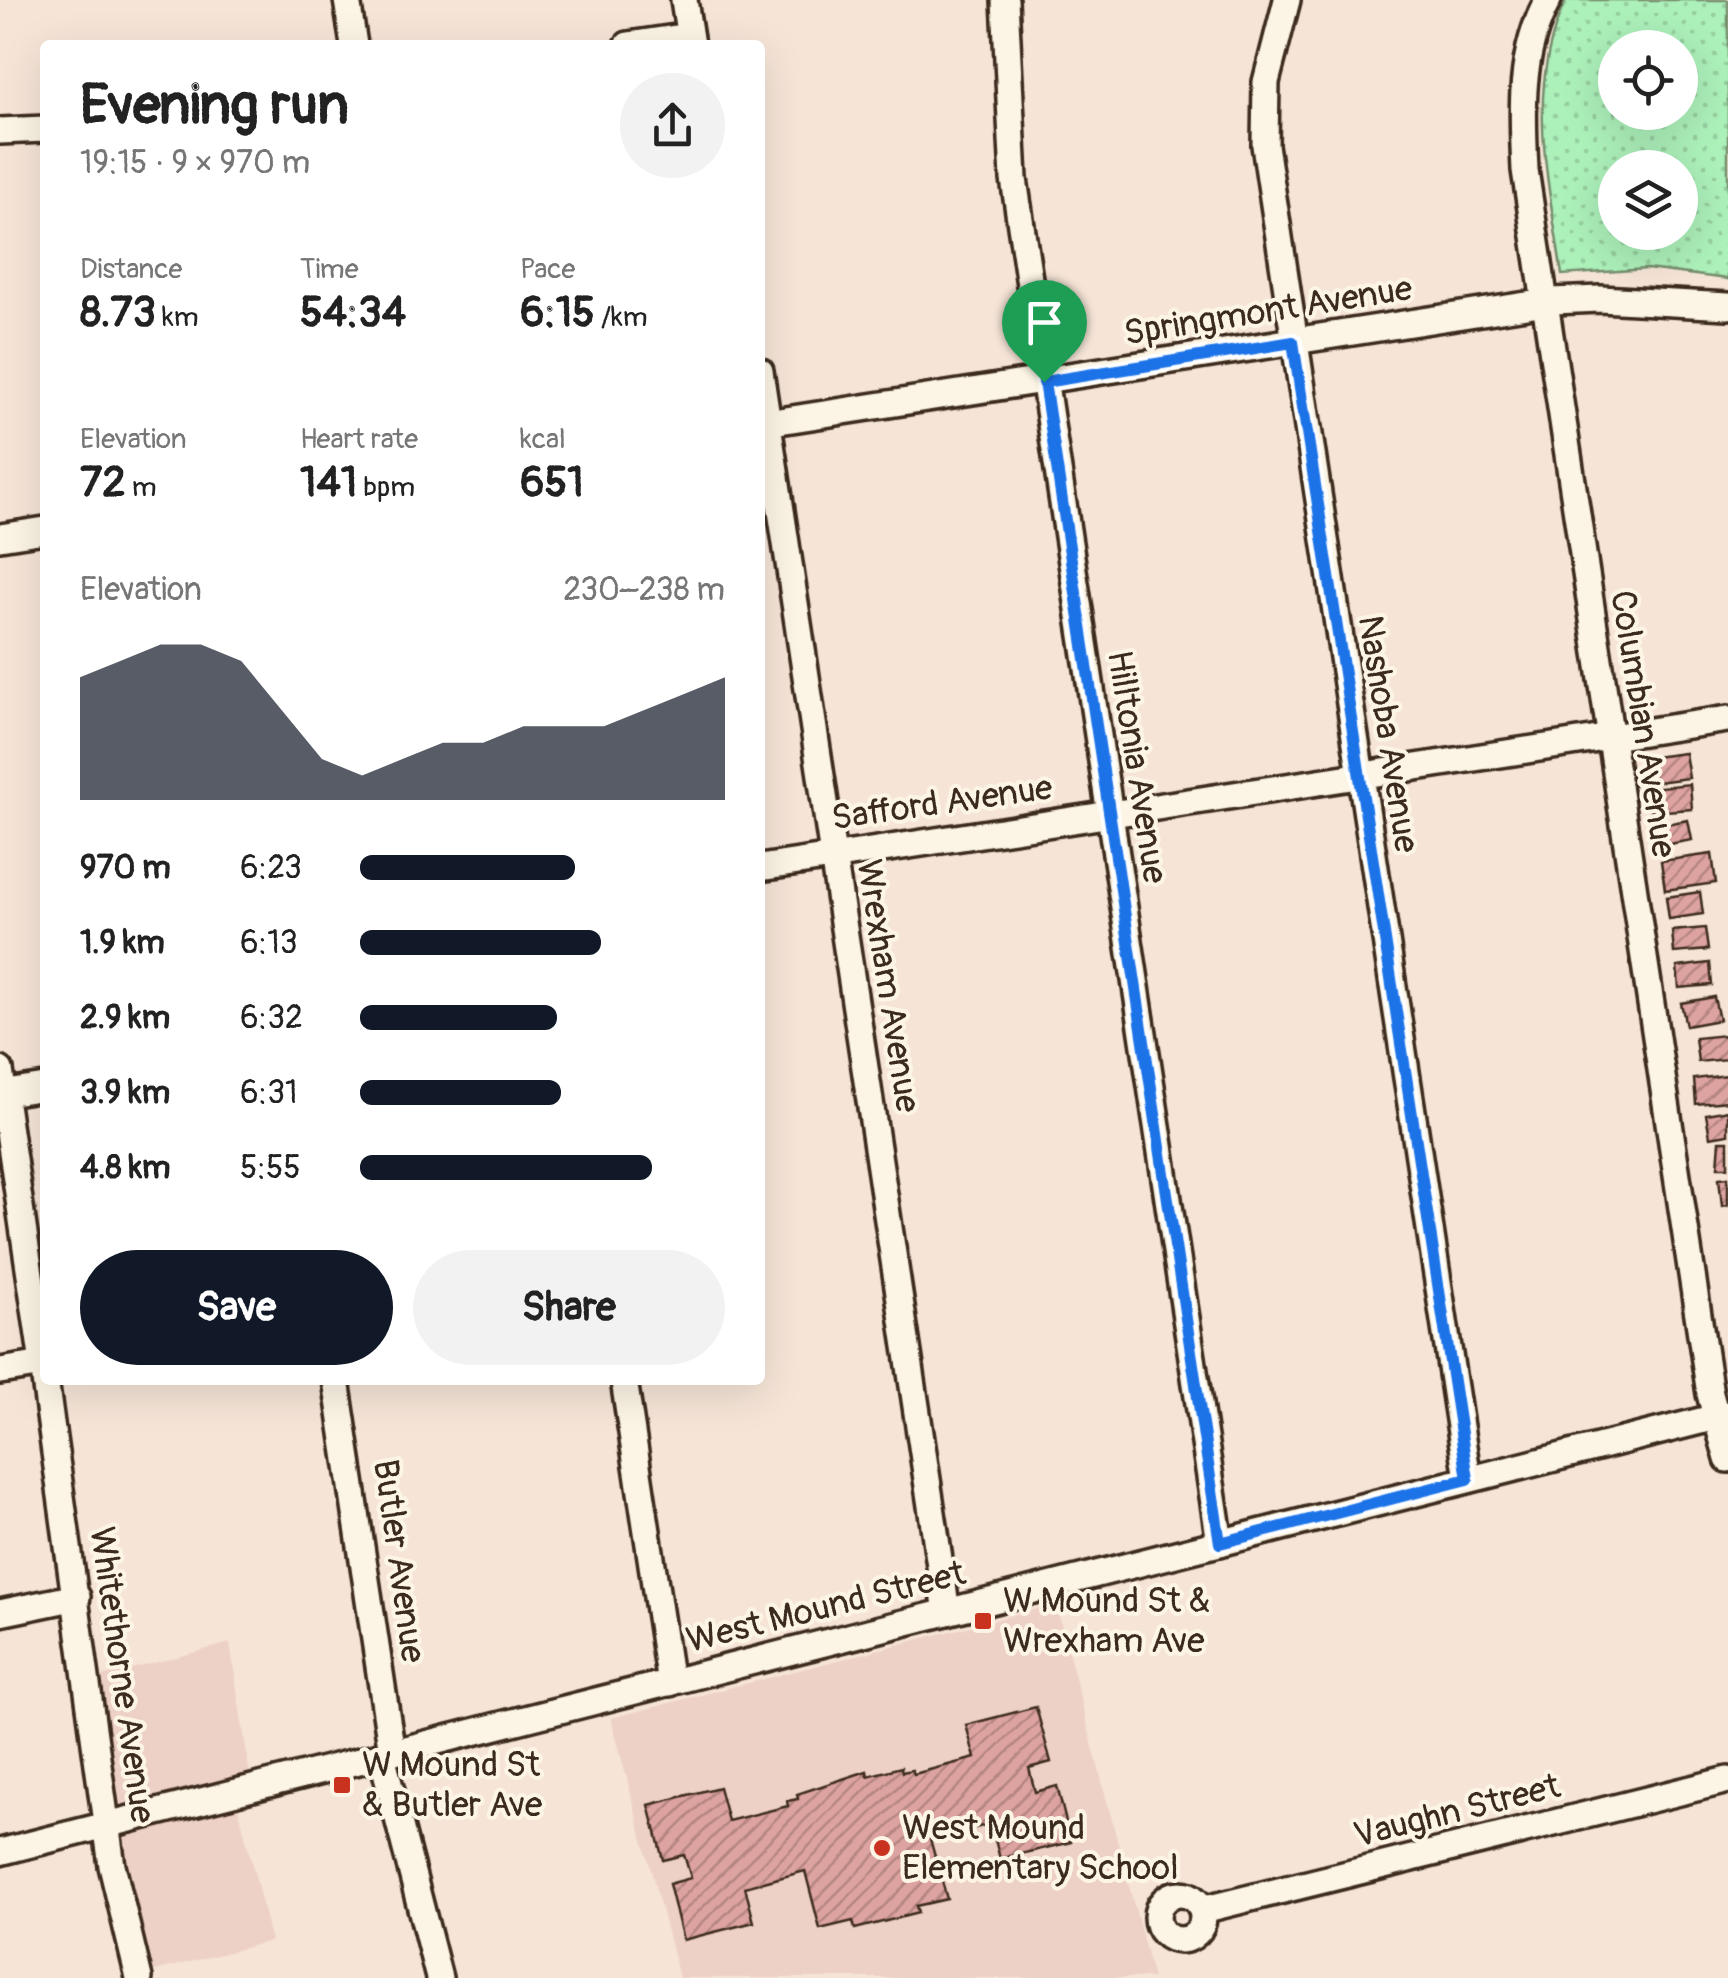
<!DOCTYPE html>
<meta charset="utf-8">
<style>
body{margin:0;font-family:Pangolin,sans-serif;background:#f2f2f2;color:#222;height:100vh;display:flex;flex-direction:column;font-size:38px;white-space:nowrap}
*{box-sizing:border-box;margin:0}
p{font-size:32px;color:#767676}
.icon{flex:none;width:55px;height:55px;fill:none;stroke:currentColor;stroke-width:2;stroke-linecap:round;stroke-linejoin:round}
.map{position:relative;flex:1;overflow:hidden}
.drawer{position:absolute;left:40px;top:40px;width:725px;height:1345px;display:flex;flex-direction:column;background:#fff;border-radius:10px;box-shadow:0 10px 40px #0002}
.drawer>*{flex:none}
.fabs{position:absolute;left:1598px;top:30px;display:grid;gap:20px}
.fabs a{display:grid;place-items:center;width:100px;height:100px;border-radius:50%;background:#fff;box-shadow:0 10px 40px #0002;font-size:50px}
.pin{position:absolute;display:grid;place-items:center;width:85px;height:85px;color:#fff;margin:-102px -42px;border-radius:50% 50% 50% 0;rotate:-45deg;box-shadow:0 0 10px #0007}
.pin .icon{rotate:45deg}
.round{display:grid;place-items:center;flex:none;width:105px;height:105px;border-radius:52px;background:#f2f2f2}
.head{display:flex;align-items:center;justify-content:space-between;height:170px;padding:0 40px}
h1{font-size:55px;font-weight:700;line-height:75px}
.metrics{display:grid;grid-template-columns:repeat(3,1fr);gap:15px;height:170px;padding:10px 40px}
.metrics div{display:grid;align-content:center}
.metrics b{font-size:42px;font-weight:700}
.metrics small{font-size:28px;font-weight:400}
.metrics p{font-size:28px}
.chart{height:280px;padding:20px 40px}
.chart p{display:flex;justify-content:space-between}
.chart svg{width:100%;height:180px;margin-top:10px;fill:#111827;opacity:.7}
.cta{display:flex;gap:20px;margin-top:auto;padding:20px 40px}
.cta a{flex:1;height:115px;border-radius:60px;background:#111827;color:#fff;font-size:40px;font-weight:700;line-height:115px;text-align:center}
.cta a+a{background:#f2f2f2;color:#222}
ul{padding:0 40px;list-style:none;font-size:32px}
li{display:grid;grid-template-columns:160px 120px 1fr;align-items:center;height:75px}
li i{height:25px;border-radius:12px;background:#111827}
.map>svg:first-child{display:block}
</style>
<div class="map">
<svg width="1728" height="1978" viewBox="0 0 1728 1978">
<defs>
<pattern id="green-dots" width="8" height="8" patternUnits="userSpaceOnUse" patternTransform="scale(2.5)"><rect width="8" height="8" fill="#acf0ba"/><path d="M2 2h.1M6 6h.1" fill="none" stroke="#95ce9f" stroke-width="1.8" stroke-linecap="round"/></pattern>
<pattern id="building-hatch" width="6" height="6" patternUnits="userSpaceOnUse" patternTransform="scale(2.5)"><rect width="6" height="6" fill="#dda3a0"/><path d="M-1 1l2-2M0 6l6-6M5 7l2-2" fill="none" stroke="#b48582"/></pattern>
</defs>
<rect width="100%" height="100%" fill="#f6e5d7"/>
<filter id="ink" filterUnits="userSpaceOnUse"><feTurbulence type="fractalNoise" baseFrequency=".01" numOctaves="2"/><feDisplacementMap in="SourceGraphic" scale="20" xChannelSelector="R" yChannelSelector="G"/><feConvolveMatrix kernelMatrix="1 2 1 2 8 2 1 2 1" color-interpolation-filters="sRGB"/></filter>
<g filter="url(#ink)">
<g fill="#eed1c6">
<path d="M 1056,1604 L 1153,1978 L 679,1978 L 611,1718 Z"/>
<path d="M 230,1643 L 251,1781 L 233,1786 L 271,1941 L 148,1973 L 120,1844 L 93,1679 Z"/>
</g>
<path fill="url(#green-dots)" stroke="#748d6c" stroke-width="2.5" fill-rule="evenodd" d="M 1566,0 L 1728,0 L 1728,279 L 1647,269 L 1562,275 C 1549,183 1524,88 1566,0 ZM 1615,48 L 1680,48 L 1680,112 L 1615,112 ZM 1615,168 L 1680,168 L 1680,232 L 1615,232 Z"/>
<g fill="url(#building-hatch)" stroke="#3b2a1e" stroke-width="2.5">
<path d="M 1685,753 L 1689,778 L 1649,783 L 1645,758 Z"/>
<path d="M 1690,784 L 1692,809 L 1651,812 L 1649,788 Z"/>
<path d="M 1688,820 L 1692,840 L 1658,846 L 1655,826 Z"/>
<path d="M 1712,854 L 1716,883 L 1665,890 L 1661,861 Z"/>
<path d="M 1700,892 L 1703,914 L 1669,919 L 1666,897 Z"/>
<path d="M 1705,928 L 1708,950 L 1674,953 L 1672,931 Z"/>
<path d="M 1710,963 L 1712,985 L 1679,988 L 1677,967 Z"/>
<path d="M 1714,997 L 1719,1020 L 1686,1026 L 1681,1003 Z"/>
<path d="M 1725,1035 L 1728,1059 L 1698,1062 L 1695,1038 Z"/>
<path d="M 1728,1075 L 1728,1101 L 1696,1104 L 1694,1079 Z"/>
<path d="M 1728,1110 L 1728,1134 L 1710,1137 L 1706,1114 Z"/>
<path d="M 1720,1141 L 1728,1141 L 1728,1167 L 1718,1167 Z"/>
<path d="M 1728,1177 L 1728,1205 L 1722,1206 L 1719,1178 Z"/>
<path d="M 1036,1707 L 1051,1762 L 1029,1768 L 1035,1792 L 1057,1786 L 1071,1842 L 1000,1859 L 991,1824 L 930,1839 L 947,1899 L 916,1906 L 918,1913 L 855,1929 L 853,1921 L 820,1929 L 805,1871 L 745,1887 L 754,1922 L 683,1940 L 669,1884 L 691,1878 L 684,1855 L 663,1860 L 649,1805 L 719,1787 L 728,1821 L 788,1806 L 787,1801 L 798,1799 L 797,1794 L 867,1771 L 868,1776 L 901,1767 L 902,1772 L 912,1770 L 914,1774 L 975,1758 L 966,1725 Z"/>
</g>
<g fill="none" stroke-linecap="round" stroke-linejoin="round">
<g stroke="#3b2a1e" stroke-width="32">
<g id="minor">
<path d="M 347,0 L 354,45"/>
<path d="M 684,0 L 691,45"/>
<path d="M 1005,0 L 1014,179 L 1220,1543"/>
<path d="M 1287,0 L 1266,82 L 1265,145 L 1468,1479"/>
<path d="M 1548,0 C 1519,53 1522,111 1525,170 L 1710,1394 L 1728,1459"/>
<path d="M 628,45 L 689,36"/>
<path d="M 0,131 L 45,129"/>
<path d="M 760,371 L 947,1612"/>
<path d="M 760,424 L 1552,301 L 1600,299 L 1728,306"/>
<path d="M 0,537 L 45,530"/>
<path d="M 760,868 L 1728,719"/>
<path d="M 0,1070 L 45,1377"/>
<path d="M 0,1094 L 45,1087"/>
<path d="M 0,1371 L 43,1364"/>
<path d="M 45,1380 L 112,1866 L 139,1978"/>
<path d="M 336,1380 L 392,1753"/>
<path d="M 624,1380 L 670,1683"/>
<path d="M 0,1613 L 77,1597"/>
<path d="M 382,1756 L 439,1978"/>
<path d="M 0,1852 L 1728,1414"/>
<circle cx="1180" cy="1917" r="23"/>
<path d="M 1202,1910 L 1728,1780"/>
</g>
</g>
<use href="#minor" stroke="#fcf5e5" stroke-width="25"/>
</g>
</g>
<g fill="none" stroke-linecap="round" stroke-linejoin="round" filter="url(#ink)">
<g stroke="#fff" stroke-width="20">
<path id="route" d="M 1293,342 L 1468,1479 L 1220,1543 L 1044,382 Z"/>
</g>
<use href="#route" stroke="#1a73e8" stroke-width="12"/>
</g>
<g fill="#c8321e" stroke="#fcf5e5" stroke-width="4">
<rect x="973" y="1611" width="20" height="20" rx="5"/>
<rect x="332" y="1775" width="20" height="20" rx="5"/>
<circle cx="882" cy="1848" r="10"/>
</g>
<g text-anchor="middle" dominant-baseline="central" stroke-width="8" stroke-linejoin="round" paint-order="stroke">
<g font-size="35" fill="#3b2a1e" stroke="#fcf5e5">
<text transform="translate(1268 311) rotate(-9)">Springmont Avenue</text>
<text transform="translate(1643 724) rotate(81)">Columbian Avenue</text>
<text transform="translate(1388 734) rotate(81)">Nashoba Avenue</text>
<text transform="translate(1137 767) rotate(81)">Hilltonia Avenue</text>
<text transform="translate(942 803) rotate(-8)">Safford Avenue</text>
<text transform="translate(888 986) rotate(81)">Wrexham Avenue</text>
<text transform="translate(399 1561) rotate(82)">Butler Avenue</text>
<text transform="translate(826 1607) rotate(-14)">West Mound Street</text>
<text transform="translate(122 1675) rotate(82)">Whitethorne Avenue</text>
<text transform="translate(1457 1811) rotate(-14)">Vaughn Street</text>
</g>
<g font-size="35" fill="#3b2a1e" stroke="#fcf5e5" text-anchor="start">
<text x="1003" y="1601">W Mound St &amp;<tspan x="1003" dy="40">Wrexham Ave</tspan></text>
<text x="362" y="1765">W Mound St<tspan x="362" dy="40">&amp; Butler Ave</tspan></text>
<text x="902" y="1828">West Mound<tspan x="902" dy="40">Elementary School</tspan></text>
</g>
</g>
</svg>
<div class="fabs">
<a><svg class="icon" aria-label="locate" viewBox="0 0 24 24"><circle cx="12" cy="12" r="6"/><path d="M12 2v4M12 18v4M2 12h4M18 12h4"/></svg></a>
<a><svg class="icon" aria-label="layers" viewBox="0 0 24 24"><path d="M12 4l9 5-9 5-9-5zM3 14l9 5 9-5"/></svg></a>
</div>
<div class="pin" style="left:1044px;top:382px;background:#1e9e55"><svg class="icon" aria-label="arrive" viewBox="0 0 24 24"><path d="M6 21V4h12l-3 4 3 4H6"/></svg></div>
<section class="drawer">
<div class="head"><div><h1>Evening run</h1><p>19:15 · 9 × 970 m</p></div><a class="round"><svg class="icon" aria-label="share" viewBox="0 0 24 24"><path d="M12 15V3M7 8l5-5 5 5M5 13v7h14v-7"/></svg></a></div>
<div class="metrics">
<div><p>Distance</p><b>8.73<small> km</small></b></div>
<div><p>Time</p><b>54:34</b></div>
<div><p>Pace</p><b>6:15<small> /km</small></b></div>
</div>
<div class="metrics">
<div><p>Elevation</p><b>72<small> m</small></b></div>
<div><p>Heart rate</p><b>141<small> bpm</small></b></div>
<div><p>kcal</p><b>651</b></div>
</div>
<div class="chart"><p><span>Elevation</span>230–238 m</p>
<svg viewBox="0 0 160 44" preserveAspectRatio="none"><path d="M0 44V14L10 10L20 6L30 6L40 10L50 22L60 34L70 38L80 34L90 30L100 30L110 26L120 26L130 26L140 22L150 18L160 14V44z"/></svg>
</div>
<ul>
<li><b>970 m</b>6:23<i style="width:59%"></i></li>
<li><b>1.9 km</b>6:13<i style="width:66%"></i></li>
<li><b>2.9 km</b>6:32<i style="width:54%"></i></li>
<li><b>3.9 km</b>6:31<i style="width:55%"></i></li>
<li><b>4.8 km</b>5:55<i style="width:80%"></i></li>
</ul>
<div class="cta"><a>Save</a><a>Share</a></div>
</section>
</div>
